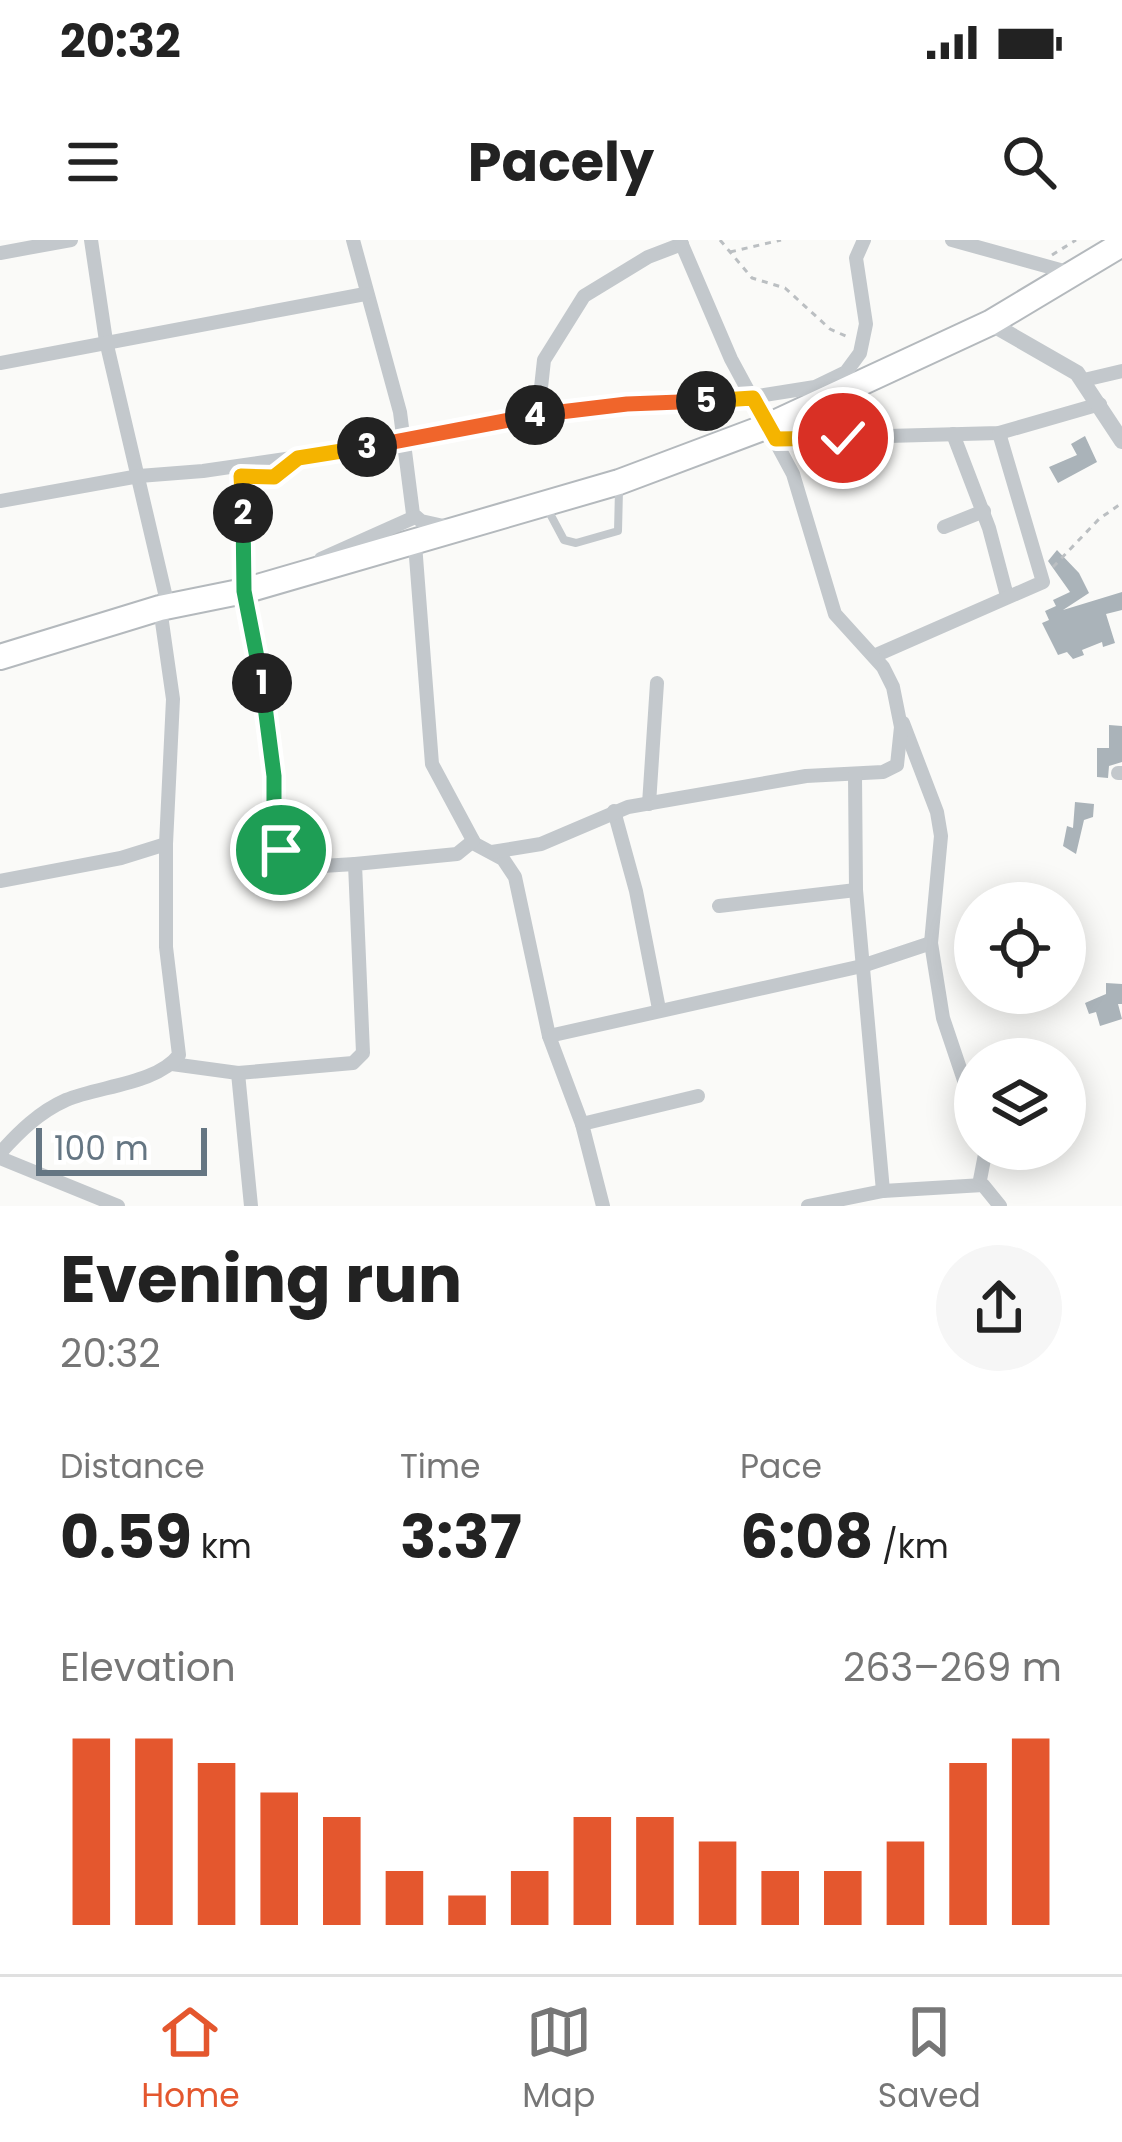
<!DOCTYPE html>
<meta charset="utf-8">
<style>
body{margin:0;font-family:Poppins,sans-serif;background:#f6f6f6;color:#222;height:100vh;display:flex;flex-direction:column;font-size:45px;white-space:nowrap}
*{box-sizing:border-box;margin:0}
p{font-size:39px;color:#767676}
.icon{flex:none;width:66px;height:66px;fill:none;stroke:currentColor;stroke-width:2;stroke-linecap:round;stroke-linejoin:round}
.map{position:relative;height:966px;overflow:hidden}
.panel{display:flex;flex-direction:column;background:#fff;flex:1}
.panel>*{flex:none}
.controls{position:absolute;left:954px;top:642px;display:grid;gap:24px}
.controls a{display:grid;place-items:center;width:132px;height:132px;border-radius:50%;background:#fff;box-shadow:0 6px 30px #0003;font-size:60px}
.scale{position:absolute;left:36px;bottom:30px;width:171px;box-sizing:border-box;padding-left:12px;border:6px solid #657683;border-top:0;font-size:33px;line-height:42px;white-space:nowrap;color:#657683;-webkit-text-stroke:9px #fff;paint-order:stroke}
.pin{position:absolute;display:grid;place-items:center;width:102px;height:102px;color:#fff;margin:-51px;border:6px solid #fff;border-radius:50%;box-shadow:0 3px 12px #0007}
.km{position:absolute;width:60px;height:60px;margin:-30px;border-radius:50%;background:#222;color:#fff;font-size:33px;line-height:60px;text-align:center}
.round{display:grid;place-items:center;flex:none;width:126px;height:126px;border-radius:63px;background:#f6f6f6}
.summary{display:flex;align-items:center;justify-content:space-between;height:204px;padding:0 60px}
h1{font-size:66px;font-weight:700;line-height:90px}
.figures{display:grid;grid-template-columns:repeat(3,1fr);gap:18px;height:204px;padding:12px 60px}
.figures div{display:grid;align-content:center}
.figures b{font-size:60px;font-weight:700}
.figures small{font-size:33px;font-weight:400}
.figures p{font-size:33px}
.chart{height:336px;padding:24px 60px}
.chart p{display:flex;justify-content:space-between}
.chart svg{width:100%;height:216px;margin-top:12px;stroke:#e4572e;stroke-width:6}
.status{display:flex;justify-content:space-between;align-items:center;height:84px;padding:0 60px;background:#fff;direction:ltr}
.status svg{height:33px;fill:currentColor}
header{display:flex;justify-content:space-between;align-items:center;height:156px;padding:0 60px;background:#fff;font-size:54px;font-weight:700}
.tab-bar{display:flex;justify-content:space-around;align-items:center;height:168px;border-top:3px solid #e0e0e0;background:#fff;font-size:33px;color:#767676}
.tab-bar a{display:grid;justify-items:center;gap:6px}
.tab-bar .on{color:#e4572e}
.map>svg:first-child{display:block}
</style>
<div class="status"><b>20:32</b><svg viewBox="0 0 49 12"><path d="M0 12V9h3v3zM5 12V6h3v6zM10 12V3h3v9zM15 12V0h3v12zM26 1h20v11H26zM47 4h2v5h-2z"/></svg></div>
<header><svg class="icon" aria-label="menu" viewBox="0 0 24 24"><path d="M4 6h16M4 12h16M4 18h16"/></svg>Pacely<svg class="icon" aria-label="search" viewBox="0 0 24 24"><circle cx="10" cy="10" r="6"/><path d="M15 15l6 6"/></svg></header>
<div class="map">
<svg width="1122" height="966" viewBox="0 0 1122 966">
<rect width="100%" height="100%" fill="#fafaf8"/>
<g fill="#aab3b9">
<path d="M 1085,196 L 1097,222 L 1058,243 L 1049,227 L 1077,215 L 1071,204 Z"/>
<path d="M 1057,310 L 1079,333 L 1089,353 L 1063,370 L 1122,352 L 1122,370 L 1106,374 L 1115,403 L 1103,407 L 1102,402 L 1082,410 L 1084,415 L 1073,419 L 1067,412 L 1058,415 L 1042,383 L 1049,380 L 1045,371 L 1056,366 L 1053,360 L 1070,352 L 1048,321 Z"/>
<path d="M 1109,485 L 1122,486 L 1122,522 L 1109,526 L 1108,538 L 1097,537 L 1097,508 L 1109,508 Z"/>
<path d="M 1075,562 L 1094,564 L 1093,577 L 1084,580 L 1076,614 L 1063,606 L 1067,586 L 1073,588 Z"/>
<path d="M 1106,743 L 1122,744 L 1122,764 L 1118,764 L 1122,779 L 1100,786 L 1096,772 L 1089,774 L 1085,763 L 1106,754 Z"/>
</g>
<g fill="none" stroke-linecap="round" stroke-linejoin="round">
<g stroke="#b4b9bd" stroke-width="28">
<path id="trunk" d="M 0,417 L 160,368 L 244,351 L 619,242 L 768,186 L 990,83 L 1122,4"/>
</g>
<g stroke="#bbbfc2" stroke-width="3" stroke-dasharray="6 6" stroke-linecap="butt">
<path d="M 720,0 L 752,38 L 785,48 L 830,89 L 850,98"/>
<path d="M 730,12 L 781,0"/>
<path d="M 1052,15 L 1076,0"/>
<path d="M 1053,327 L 1099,279 L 1122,263"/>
</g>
<path stroke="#c3c8cc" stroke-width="8" d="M 547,268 L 564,300 L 576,303 L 618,291 L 619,250"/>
<g stroke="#c3c8cc" stroke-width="14">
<path d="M 91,0 L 106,101 L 168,366"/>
<path d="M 353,0 L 400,172 L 413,274 L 421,281 L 448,287"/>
<path d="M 952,0 L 1071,33"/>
<path d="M 0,13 L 71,0"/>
<path d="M 0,123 L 365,54"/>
<path d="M 1084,140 L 1122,131"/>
<path d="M 538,175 L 544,120 L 584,56 L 648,17 L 682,4"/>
<path d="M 953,194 L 989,288 L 1007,356"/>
<path d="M 776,199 L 999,193 L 1100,164"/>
<path d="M 238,235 L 274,237 L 297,218"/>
<path d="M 241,236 L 244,351 L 273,514 L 275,604 L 322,626 L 355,624"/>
<path d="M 0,261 L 139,236 L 203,231 L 402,202 L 587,168 L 726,161 L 815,147 L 846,132 L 860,113 L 866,84 L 856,18 L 864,0"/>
<path d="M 944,287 L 984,271"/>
<path d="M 415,304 L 432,524 L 475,604 L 503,619 L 515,637 L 549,796 L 582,884 L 603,966"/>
<path d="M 321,319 L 415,277"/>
<path d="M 874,416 L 1043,342 L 999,193"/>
<path d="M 903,483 L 937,572 L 941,596 L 931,703 L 943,778 L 975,873"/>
<path d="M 1118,533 L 1122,533"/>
<path d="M 649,564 L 657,443"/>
<path d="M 614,571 L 636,651 L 659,769"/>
<path d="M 492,612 L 541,604 L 628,567 L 806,536 L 883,532 L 897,525 L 901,487 L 893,447 L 883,427 L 835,374 L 793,234 L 731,119 L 680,0"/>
<path d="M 0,641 L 121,618 L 166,604"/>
<path d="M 719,666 L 856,650"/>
<path d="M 549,796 L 862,726 L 931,703"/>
<path d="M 172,824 L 238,833 L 353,823 L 363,813 L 355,624 L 457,614 L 473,601"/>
<path d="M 238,833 L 251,966"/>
<path d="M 582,884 L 698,856"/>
<path d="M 0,913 C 19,892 39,872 66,860 C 99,846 157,844 179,815 L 166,707 L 166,604 L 173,459 L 160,368"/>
<path d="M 0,918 L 118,966"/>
<path d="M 979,945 L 986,909"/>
<path d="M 883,951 L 983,945 L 1000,966"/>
<path d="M 808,966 L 883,951 L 856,650 L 855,535"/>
</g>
<path stroke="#c3c8cc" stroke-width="16" d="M 990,83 L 1077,133 L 1122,201"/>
<use href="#trunk" stroke="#fff" stroke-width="24"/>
</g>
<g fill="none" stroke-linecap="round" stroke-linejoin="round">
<g stroke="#fff" stroke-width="24">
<path id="split-1" d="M 262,443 L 274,536 L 274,595 L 281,610"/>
</g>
<g stroke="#fff" stroke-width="24">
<path id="split-2" d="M 243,273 L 244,351 L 262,443"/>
</g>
<g stroke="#fff" stroke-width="24">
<path id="split-3" d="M 243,273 L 241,236 L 274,237 L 298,218 L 367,207"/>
</g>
<g stroke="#fff" stroke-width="24">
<path id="split-4" d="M 367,207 L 535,175"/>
</g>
<g stroke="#fff" stroke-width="24">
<path id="split-5" d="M 535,175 L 627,164 L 706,161"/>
</g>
<g stroke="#fff" stroke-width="24">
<path id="split-6" d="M 706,161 L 753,158 L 776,199 L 843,198"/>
</g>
<use href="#split-1" stroke="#22a559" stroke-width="15"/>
<use href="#split-2" stroke="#22a559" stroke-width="15"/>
<use href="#split-3" stroke="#f5b400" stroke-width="15"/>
<use href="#split-4" stroke="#f0652b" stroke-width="15"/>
<use href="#split-5" stroke="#f0652b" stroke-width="15"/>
<use href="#split-6" stroke="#f5b400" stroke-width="15"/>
</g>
</svg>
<div class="controls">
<a><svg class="icon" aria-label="locate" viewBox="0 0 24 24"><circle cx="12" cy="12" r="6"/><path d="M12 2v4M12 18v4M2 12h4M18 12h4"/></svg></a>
<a><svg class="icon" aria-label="layers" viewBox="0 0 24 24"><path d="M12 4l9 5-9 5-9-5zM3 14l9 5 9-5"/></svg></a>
</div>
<div class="scale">100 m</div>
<div class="pin" style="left:281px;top:610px;background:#1e9e55"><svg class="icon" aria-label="arrive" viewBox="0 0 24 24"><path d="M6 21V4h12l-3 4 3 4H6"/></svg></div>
<div class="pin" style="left:843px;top:198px;background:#d93025"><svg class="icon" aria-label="check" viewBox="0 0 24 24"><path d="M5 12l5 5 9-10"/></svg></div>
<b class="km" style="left:262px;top:443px">1</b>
<b class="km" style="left:243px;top:273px">2</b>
<b class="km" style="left:367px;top:207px">3</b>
<b class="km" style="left:535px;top:175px">4</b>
<b class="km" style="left:706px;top:161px">5</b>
</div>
<section class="panel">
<div class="summary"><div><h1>Evening run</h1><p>20:32</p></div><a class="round"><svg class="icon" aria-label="share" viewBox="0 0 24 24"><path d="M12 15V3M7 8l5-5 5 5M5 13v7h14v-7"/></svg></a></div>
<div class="figures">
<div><p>Distance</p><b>0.59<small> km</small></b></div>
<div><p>Time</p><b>3:37</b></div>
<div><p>Pace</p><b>6:08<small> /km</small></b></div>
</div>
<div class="chart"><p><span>Elevation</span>263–269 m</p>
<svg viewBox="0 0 160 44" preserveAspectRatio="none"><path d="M5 44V6M15 44V6M25 44V11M35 44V17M45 44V22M55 44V33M65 44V38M75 44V33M85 44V22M95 44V22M105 44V27M115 44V33M125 44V33M135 44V27M145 44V11M155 44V6"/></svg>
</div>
</section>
<nav class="tab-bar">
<a class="on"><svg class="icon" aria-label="home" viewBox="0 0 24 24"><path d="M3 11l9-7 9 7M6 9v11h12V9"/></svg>Home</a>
<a><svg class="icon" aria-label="map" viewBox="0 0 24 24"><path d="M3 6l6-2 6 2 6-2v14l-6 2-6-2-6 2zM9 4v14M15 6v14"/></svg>Map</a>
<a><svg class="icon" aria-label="saved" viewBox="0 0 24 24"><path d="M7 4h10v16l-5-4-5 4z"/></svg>Saved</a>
</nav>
